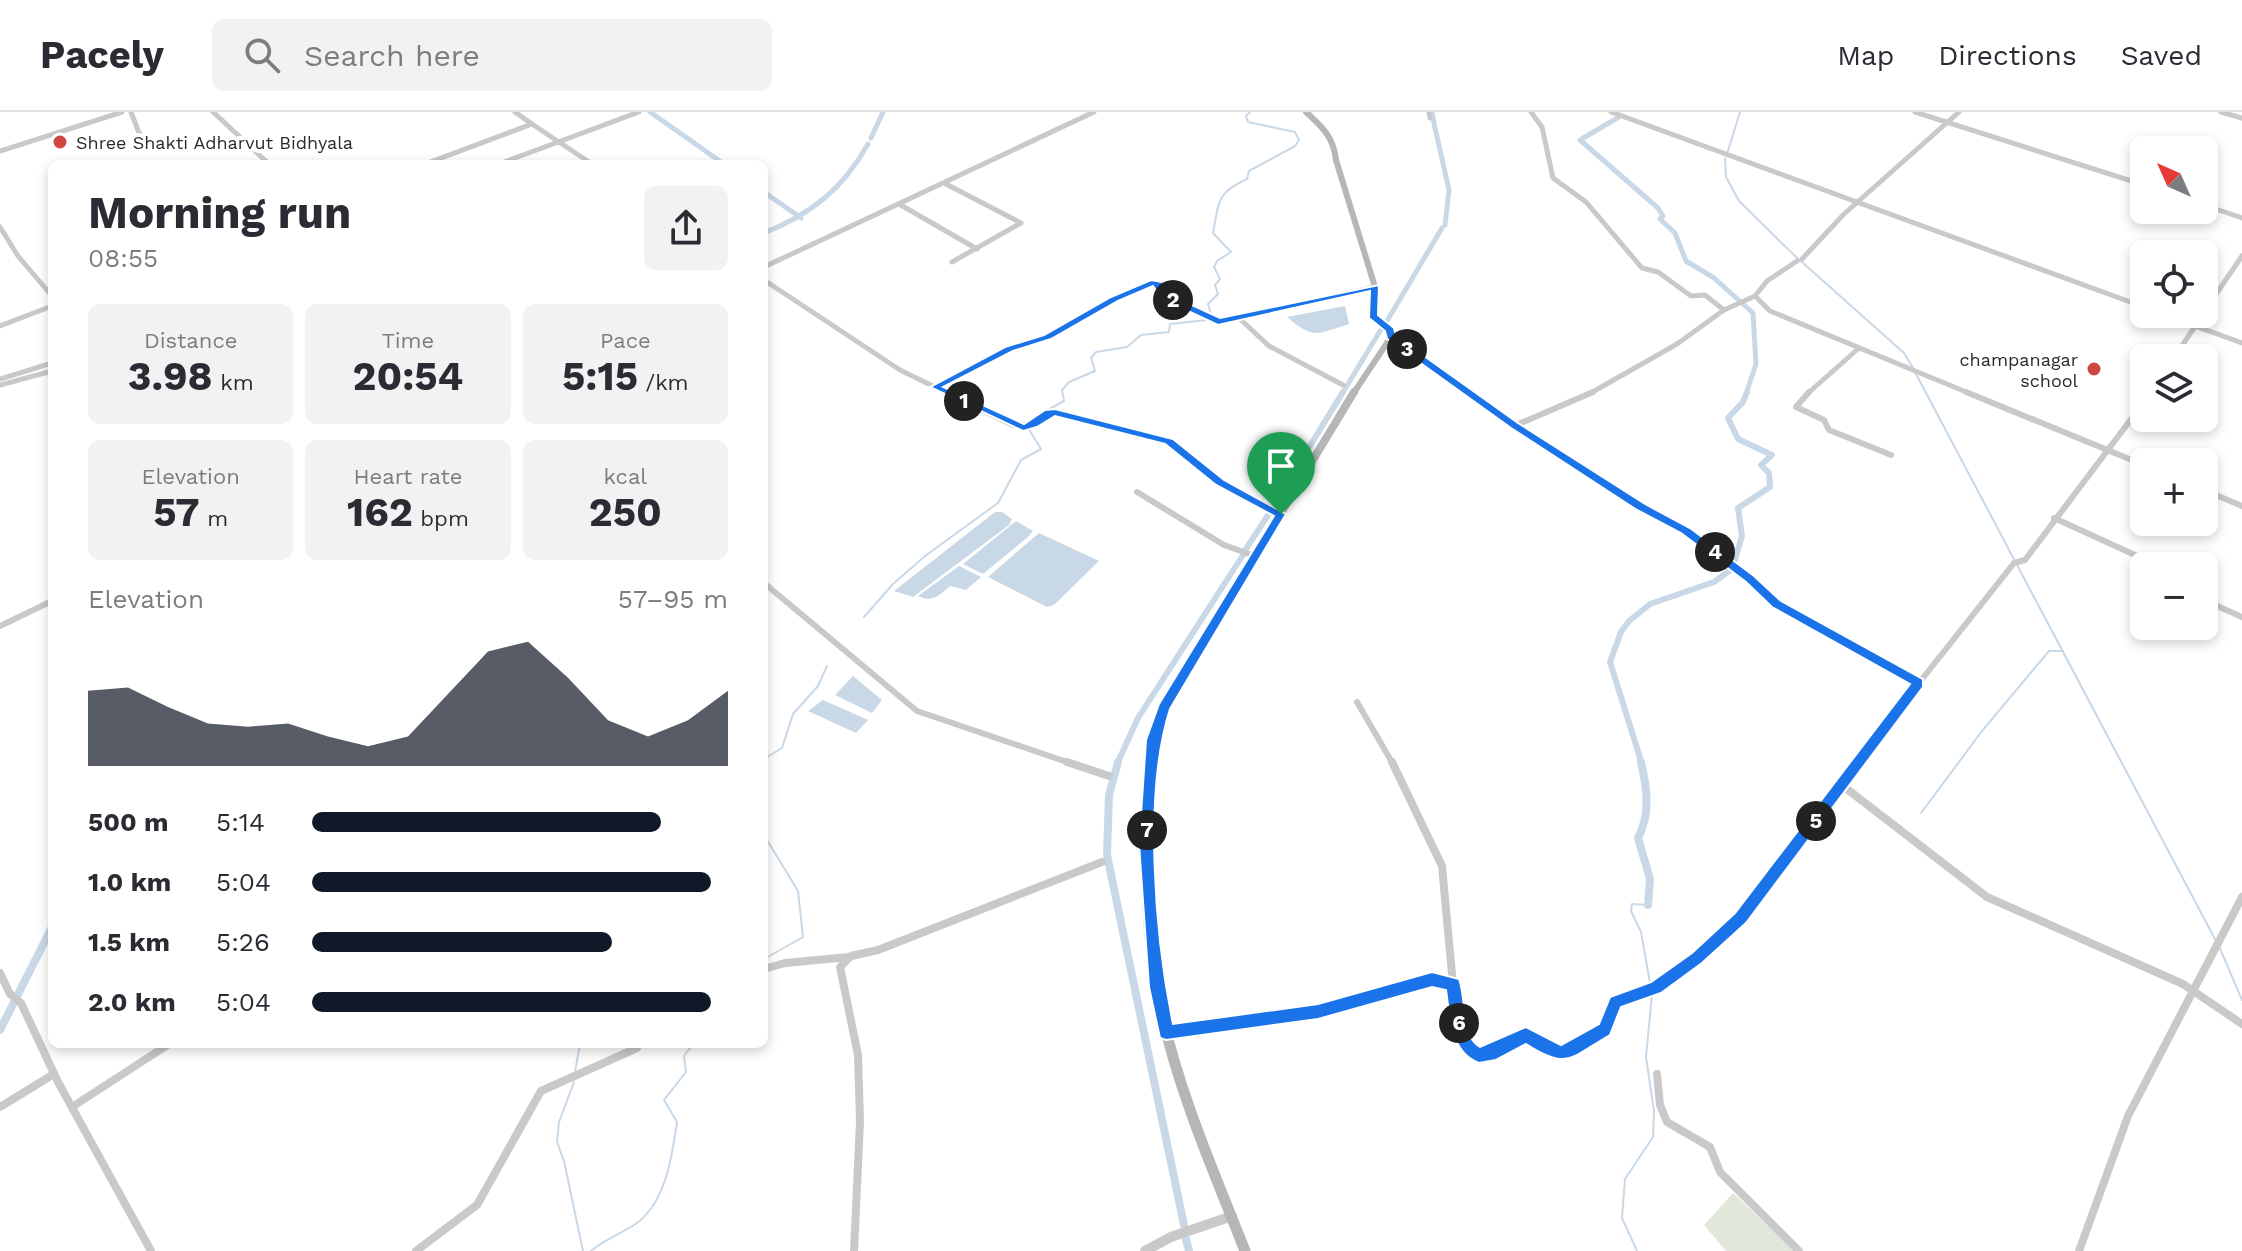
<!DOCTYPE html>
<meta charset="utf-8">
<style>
body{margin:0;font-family:"Work Sans",sans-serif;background:#f2f2f3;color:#2b2b33;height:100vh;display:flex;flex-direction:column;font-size:30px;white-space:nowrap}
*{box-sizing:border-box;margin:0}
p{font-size:26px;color:#7c7c81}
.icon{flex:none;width:44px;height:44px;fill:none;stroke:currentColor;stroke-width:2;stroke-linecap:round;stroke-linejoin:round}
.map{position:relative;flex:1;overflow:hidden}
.drawer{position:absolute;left:48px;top:48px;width:720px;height:888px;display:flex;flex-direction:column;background:#fff;border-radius:12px;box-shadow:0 4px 12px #0003}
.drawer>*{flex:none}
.needle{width:52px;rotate:315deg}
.tools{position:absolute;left:2130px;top:24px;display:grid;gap:16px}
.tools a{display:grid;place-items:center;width:88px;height:88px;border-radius:12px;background:#fff;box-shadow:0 4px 12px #0003;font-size:40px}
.pin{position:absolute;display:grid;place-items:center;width:68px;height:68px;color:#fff;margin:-82px -34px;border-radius:50% 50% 50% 0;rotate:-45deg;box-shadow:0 0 8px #0007}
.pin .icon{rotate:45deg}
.km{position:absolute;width:40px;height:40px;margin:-20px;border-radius:50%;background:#222;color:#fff;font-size:22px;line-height:40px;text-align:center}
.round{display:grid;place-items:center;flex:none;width:84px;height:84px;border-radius:12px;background:#f2f2f3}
.headline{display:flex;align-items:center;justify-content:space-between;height:136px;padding:0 40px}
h1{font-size:44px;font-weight:700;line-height:60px}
.figures{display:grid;grid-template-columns:repeat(3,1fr);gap:12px;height:136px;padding:8px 40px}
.figures div{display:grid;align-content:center;border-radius:12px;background:#f2f2f3;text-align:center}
.figures b{font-size:40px;font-weight:700}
.figures small{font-size:22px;font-weight:400}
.figures p{font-size:22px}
.chart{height:224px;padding:16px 40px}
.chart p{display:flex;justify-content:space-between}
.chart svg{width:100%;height:144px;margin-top:8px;fill:#111827;opacity:.7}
ul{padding:0 40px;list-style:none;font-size:26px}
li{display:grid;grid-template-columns:128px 96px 1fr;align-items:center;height:60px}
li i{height:20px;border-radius:10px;background:#111827}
header{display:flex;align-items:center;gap:48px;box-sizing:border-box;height:112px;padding:0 40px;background:#fff;border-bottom:2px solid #e1e1e2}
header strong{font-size:38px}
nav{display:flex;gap:44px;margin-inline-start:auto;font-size:28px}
.search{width:560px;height:72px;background:#f2f2f3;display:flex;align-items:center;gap:20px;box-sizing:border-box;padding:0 28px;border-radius:12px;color:#7c7c81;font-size:30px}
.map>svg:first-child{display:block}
</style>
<header>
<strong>Pacely</strong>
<div class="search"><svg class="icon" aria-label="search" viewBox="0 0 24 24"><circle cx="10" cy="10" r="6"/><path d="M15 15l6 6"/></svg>Search here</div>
<nav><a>Map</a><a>Directions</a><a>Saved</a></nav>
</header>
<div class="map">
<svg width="2242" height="1139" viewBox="0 0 2242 1139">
<rect width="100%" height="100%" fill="#fff"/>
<path fill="#e1e8db" d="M 1733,1081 L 1795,1139 L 1726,1139 L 1704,1113 Z"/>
<g fill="#c9d8e6">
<path d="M 1345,194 L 1349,212 C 1317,222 1314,228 1287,205 Z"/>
<path d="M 995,400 L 1002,400 L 1012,407 L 1009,413 L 913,485 L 894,479 Z"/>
<path d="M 1016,409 L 1033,419 L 1028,425 L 983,462 L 963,452 Z"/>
<path d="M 1039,421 L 1099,449 L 1054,493 L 1047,495 L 988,465 Z"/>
<path d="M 959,454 L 981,465 L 966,478 L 950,474 C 940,483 932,491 918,484 Z"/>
<path d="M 853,564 L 882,588 L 872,601 L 835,583 Z"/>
<path d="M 823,588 L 868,608 L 856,621 L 808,599 Z"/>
</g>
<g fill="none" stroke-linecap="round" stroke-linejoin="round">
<g stroke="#c9d8e6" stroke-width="2">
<path d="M 1727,42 L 1740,0"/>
<path d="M 1725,46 L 1726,65 L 1739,89 L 1794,143 L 1904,241 L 1913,256"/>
<path d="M 1212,206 L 1208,192 L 1218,182 L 1215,173 L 1220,167 L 1214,155 L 1217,149 L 1231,140 L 1213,121 C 1219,90 1216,81 1247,67 L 1249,59 L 1295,34 L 1299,28 L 1295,20 L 1248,10 L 1246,4 L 1250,0"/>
<path d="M 1916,262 L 2216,829"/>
<path d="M 1035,305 L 1064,289 L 1062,278 L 1069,270 L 1095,259 L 1091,246 L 1096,240 L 1127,235 L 1141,223 L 1169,220 L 1170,212 L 1207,208"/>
<path d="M 864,505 L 893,472 L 925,444 L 998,391 L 1021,348 L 1041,337 L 1028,316"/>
<path d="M 764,647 L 782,636 L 793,602 L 818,574 L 827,554"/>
<path d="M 1921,701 L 1982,619 L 2049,539 L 2063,539"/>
<path d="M 764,723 L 798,779 L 803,825 L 764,847"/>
<path d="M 1648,793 L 1632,792 L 1631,799 L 1641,820 L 1650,871"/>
<path d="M 2219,834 L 2242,888"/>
<path d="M 575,960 L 580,932"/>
<path d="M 574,970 L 559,1010 L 557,1030 L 564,1049 L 583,1139"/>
<path d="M 591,1139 C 604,1128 620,1122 634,1113 C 666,1092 672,1044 677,1010 L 664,988 L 686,960 L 684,944 L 693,932"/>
<path d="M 1637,1139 L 1622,1106 L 1625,1067 L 1653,1025 L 1654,999 L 1646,945 L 1652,882"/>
</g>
<g stroke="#c9d8e6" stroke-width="5">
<path d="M 650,0 L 724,52"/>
<path d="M 1432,0 L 1435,17"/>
<path d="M 1619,5 L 1580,28 L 1658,96 L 1663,104 L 1660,107 L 1675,121 L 1686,149 L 1714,166 L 1753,201 L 1756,252 L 1746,282"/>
<path d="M 1436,20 L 1449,78 L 1445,113"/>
<path d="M 871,26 L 883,0"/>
<path d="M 764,80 L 801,106"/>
<path d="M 764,121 C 811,102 843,77 868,32"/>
<path d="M 1387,209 L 1442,116"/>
<path d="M 1342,282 L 1383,214"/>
</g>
<g stroke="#c9d8e6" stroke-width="6">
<path d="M 1272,396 L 1343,280"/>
<path d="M 1244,440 L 1270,400"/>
<path d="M 1734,451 L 1742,424 L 1738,396 L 1770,375 L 1769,361 L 1761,353 L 1772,343 L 1738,327 L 1728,306 L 1743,290 L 1747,280"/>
<path d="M 1117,652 L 1138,606 L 1243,443"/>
<path d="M 1642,652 L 1610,550 L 1621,520 L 1629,509 L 1650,492 L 1714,470 L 1732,457"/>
</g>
<g stroke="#c9d8e6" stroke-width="8">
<path d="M 1118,650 L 1109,683 L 1107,743 L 1184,1113"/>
<path d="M 1641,650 C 1647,676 1651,701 1638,726 L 1650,767 L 1648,793"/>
<path d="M 0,918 L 52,815"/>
<path d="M 1186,1127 L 1189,1139"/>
</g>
<g stroke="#c9c9c9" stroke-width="5">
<path d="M 131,0 L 139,21 L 150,30"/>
<path d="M 213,0 L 269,52"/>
<path d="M 1429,0 L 1430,6"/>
<path d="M 1531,0 L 1542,15 L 1553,66 L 1586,90 L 1642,156 L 1658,160 L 1691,184 L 1705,183 L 1724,198 L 1755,184 L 1770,199 L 1971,282"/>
<path d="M 1611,0 L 2144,195"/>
<path d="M 1915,0 L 2144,73"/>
<path d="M 2221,0 L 2242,6"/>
<path d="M 532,12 L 592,52"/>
<path d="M 0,39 L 122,0"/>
<path d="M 425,52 L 532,12 L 515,0"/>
<path d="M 499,52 L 639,0"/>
<path d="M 944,71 L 1021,111 L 952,150"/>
<path d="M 899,92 L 977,137"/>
<path d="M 2204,93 L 2242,106"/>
<path d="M 0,115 L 18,144 L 52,184"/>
<path d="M 1802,147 L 1844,102 L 1959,0"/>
<path d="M 764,155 L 1094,0"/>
<path d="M 764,168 L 900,258 L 949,282"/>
<path d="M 1755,184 L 1767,169 L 1797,149"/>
<path d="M 2204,200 L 2242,144"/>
<path d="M 2162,202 L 2242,231"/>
<path d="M 0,214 L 52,194"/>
<path d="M 1391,225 L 1469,282"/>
<path d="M 2174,246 L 2203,202"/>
<path d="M 0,267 L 52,251"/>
<path d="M 0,273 L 52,259"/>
<path d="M 1343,273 L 1269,234 L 1239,206 L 1375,175"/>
<path d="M 935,275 L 1009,237 L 1048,225 L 1114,187 L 1151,171 L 1159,172 L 1162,182 L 1211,208 L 1239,206"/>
<path d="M 1589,282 L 1677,232 L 1724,198"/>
<path d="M 1807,282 L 1859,236"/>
</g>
<g stroke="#c9c9c9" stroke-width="6">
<path d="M 945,280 L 1013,313 L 1028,313 L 1049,300 L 1169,330 L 1220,370 L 1281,402"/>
<path d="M 1467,280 L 1514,314 L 1641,395 L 1685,418 L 1750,467 L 1777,492 L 1919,571 L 2014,451 L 2025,448 L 2144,290"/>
<path d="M 1809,280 L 1796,295 L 1824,308 L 1829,318 L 1891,343"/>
<path d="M 1966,280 L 2144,353"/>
<path d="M 1514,314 L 1593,280"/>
<path d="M 2204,378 L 2242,394"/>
<path d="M 1137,380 L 1224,433 L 1255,444"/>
<path d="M 2054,406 L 2159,454"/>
<path d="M 764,471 L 917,599 L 1073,652"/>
<path d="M 2204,488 L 2242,505"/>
<path d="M 0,514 L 52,489"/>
<path d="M 1357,590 L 1393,652"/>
<path d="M 1859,652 L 1919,571"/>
</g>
<g stroke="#c9c9c9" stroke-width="8">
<path d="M 1067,650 L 1109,664"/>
<path d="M 1392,650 L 1442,754 L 1453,873"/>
<path d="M 1861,650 L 1843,674 L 1987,785 L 2183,872 L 2242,912"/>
<path d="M 764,857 L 785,851 L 849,845"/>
<path d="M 0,861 L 10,882 L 21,891 L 58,970 L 151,1139"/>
<path d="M 1166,920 L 1318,899 L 1432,868 L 1453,873 L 1462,921 L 1479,943 L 1490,942 L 1526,923 L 1554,941 L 1562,941 L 1605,918 L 1619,889 C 1635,879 1654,878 1670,867 C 1742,817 1791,742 1843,674"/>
<path d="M 1657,962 L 1660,993 L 1667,1010 L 1710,1035 L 1720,1060 L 1799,1139"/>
<path d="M 0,995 L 54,962"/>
<path d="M 72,995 L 169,932"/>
<path d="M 416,1139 L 477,1093 L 541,979 L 637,936 L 638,932"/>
<path d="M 854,1139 L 860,1010 L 858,943 L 840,855 L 851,844 L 878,838 L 1102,750"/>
<path d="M 2079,1139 L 2128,1004 L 2242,785"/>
</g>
<path stroke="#c9c9c9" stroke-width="10" d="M 1145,1139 L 1171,1125 L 1232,1104"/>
<path stroke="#b6b6b6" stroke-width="6" d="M 1306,0 C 1323,16 1333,24 1336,48 L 1375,175 L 1373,204 L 1390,218 L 1391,225 L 1353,282"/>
<path stroke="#b6b6b6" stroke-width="8" d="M 1150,652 L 1163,596 L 1354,280"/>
<path stroke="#b6b6b6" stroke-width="11" d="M 1151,650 C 1144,731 1144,818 1161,898 C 1179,981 1214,1060 1245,1139"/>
</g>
<path fill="#1a73e8" stroke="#fff" stroke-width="2" fill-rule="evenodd" d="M 1151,168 L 1162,170 L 1170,183 L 1220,206 L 1379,173 L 1378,203 L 1394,216 L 1396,224 L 1518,311 L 1645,392 L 1690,416 L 1754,464 L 1781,489 L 1923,567 L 1923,575 L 1746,811 L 1702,851 L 1661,881 L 1621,895 L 1610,923 C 1570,946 1568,959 1526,932 L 1496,948 L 1479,951 C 1450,940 1450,905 1446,878 L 1432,875 L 1318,907 L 1166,928 L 1160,926 L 1149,875 L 1139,732 L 1146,628 L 1159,592 L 1274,404 L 1216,373 L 1165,332 L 1055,304 L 1037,315 L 1023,319 L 930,275 L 1005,235 L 1044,223 L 1111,185 ZM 1153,174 L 1162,187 L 1218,213 L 1370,179 L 1369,206 L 1385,219 L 1387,227 L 1511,316 L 1637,398 L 1681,421 L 1746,470 L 1772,495 L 1910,572 L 1735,801 L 1692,841 L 1651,870 L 1610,885 L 1599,912 L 1561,933 L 1526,915 L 1480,935 C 1460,923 1467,888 1459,867 L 1432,860 L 1318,892 L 1173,912 C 1155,825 1143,681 1170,597 L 1286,402 L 1224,368 L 1173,327 L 1055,297 L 1045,298 L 1024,312 L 943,275 L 1013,239 L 1051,227 L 1118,189 Z"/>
<g fill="#d04741" stroke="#fff" stroke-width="3">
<circle cx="60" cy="30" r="8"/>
<circle cx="2094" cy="257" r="8"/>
</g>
<g text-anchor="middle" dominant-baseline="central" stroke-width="8" stroke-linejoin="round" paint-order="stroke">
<g font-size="18" fill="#2c2c2c" stroke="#fff" text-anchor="start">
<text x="76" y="30">Shree Shakti Adharvut Bidhyala</text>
<text x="2078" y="247" text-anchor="end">champanagar<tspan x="2078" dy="21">school</tspan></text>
</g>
</g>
</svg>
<div class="tools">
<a><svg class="needle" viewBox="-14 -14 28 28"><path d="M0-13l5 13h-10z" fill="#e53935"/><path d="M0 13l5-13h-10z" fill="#7c7c81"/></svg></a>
<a><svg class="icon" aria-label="locate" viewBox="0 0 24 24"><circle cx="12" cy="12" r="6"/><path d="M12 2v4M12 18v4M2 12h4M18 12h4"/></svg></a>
<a><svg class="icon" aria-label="layers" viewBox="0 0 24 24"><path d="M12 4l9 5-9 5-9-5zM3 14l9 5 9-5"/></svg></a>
<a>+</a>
<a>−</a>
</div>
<div class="pin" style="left:1281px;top:402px;background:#1e9e55"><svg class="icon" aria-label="arrive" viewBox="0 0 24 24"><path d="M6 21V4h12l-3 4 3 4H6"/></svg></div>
<b class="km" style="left:964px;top:289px">1</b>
<b class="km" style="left:1173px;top:188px">2</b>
<b class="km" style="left:1407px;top:237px">3</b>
<b class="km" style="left:1715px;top:440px">4</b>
<b class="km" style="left:1816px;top:709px">5</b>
<b class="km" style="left:1459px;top:911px">6</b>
<b class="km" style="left:1147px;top:718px">7</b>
<section class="drawer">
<div class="headline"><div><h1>Morning run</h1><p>08:55</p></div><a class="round"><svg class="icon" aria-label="share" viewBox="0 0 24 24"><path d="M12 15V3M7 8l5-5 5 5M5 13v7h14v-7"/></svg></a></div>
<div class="figures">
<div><p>Distance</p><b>3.98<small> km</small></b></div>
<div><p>Time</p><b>20:54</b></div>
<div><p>Pace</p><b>5:15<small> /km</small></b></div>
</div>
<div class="figures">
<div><p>Elevation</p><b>57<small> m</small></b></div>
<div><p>Heart rate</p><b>162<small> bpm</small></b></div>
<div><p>kcal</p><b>250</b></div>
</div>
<div class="chart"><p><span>Elevation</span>57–95 m</p>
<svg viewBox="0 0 160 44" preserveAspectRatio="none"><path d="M0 44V21L10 20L20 26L30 31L40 32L50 31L60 35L70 38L80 35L90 22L100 9L110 6L120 17L130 30L140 35L150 30L160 21V44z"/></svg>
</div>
<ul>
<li><b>500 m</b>5:14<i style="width:84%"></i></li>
<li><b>1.0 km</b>5:04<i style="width:96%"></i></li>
<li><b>1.5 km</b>5:26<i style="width:72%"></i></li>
<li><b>2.0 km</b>5:04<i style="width:96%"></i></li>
</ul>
</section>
</div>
